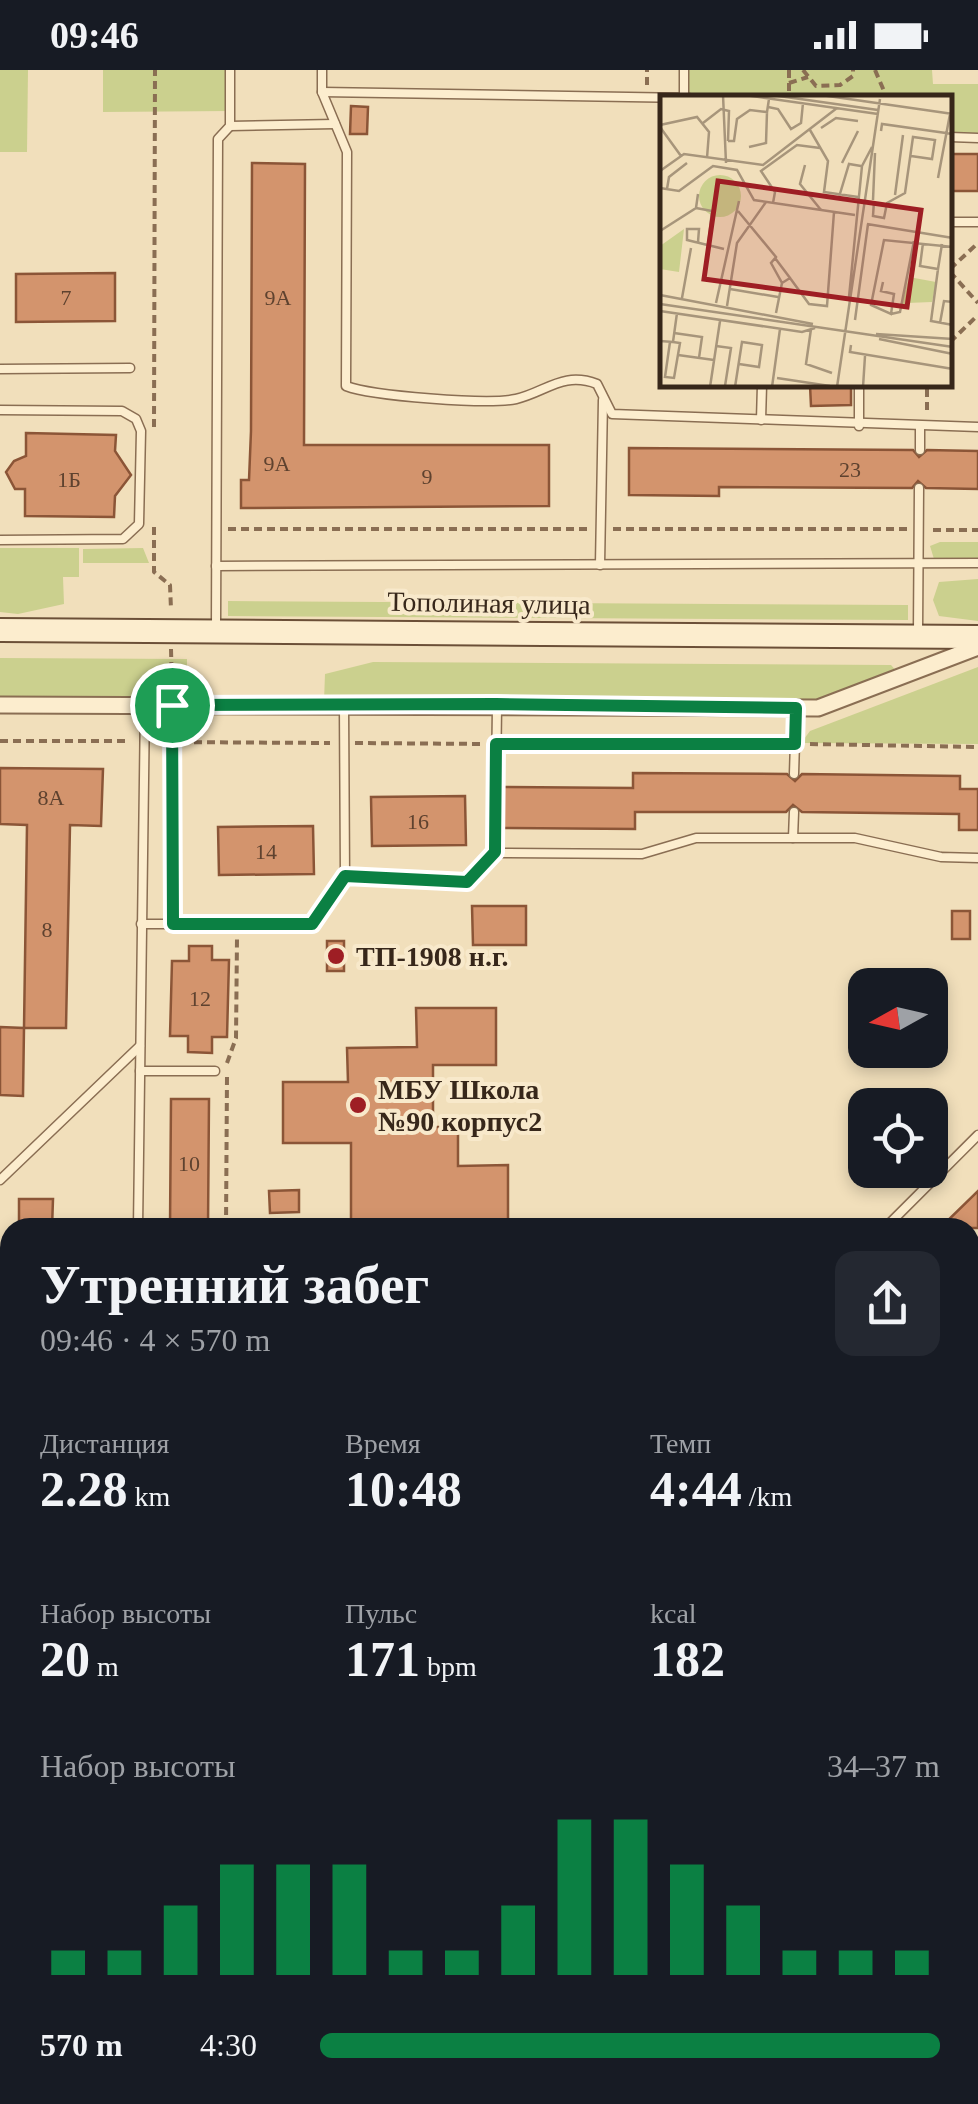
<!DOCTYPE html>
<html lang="ru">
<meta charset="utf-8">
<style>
body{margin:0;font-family:Georgia,serif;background:#242831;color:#f1f3f6;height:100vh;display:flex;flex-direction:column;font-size:38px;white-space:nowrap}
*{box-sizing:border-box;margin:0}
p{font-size:32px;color:#9ea1a6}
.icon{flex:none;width:55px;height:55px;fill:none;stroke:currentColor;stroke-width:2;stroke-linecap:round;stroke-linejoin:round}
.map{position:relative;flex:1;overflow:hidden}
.panel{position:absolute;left:0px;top:1148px;width:980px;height:888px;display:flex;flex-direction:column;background:#171b24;border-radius:30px 30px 0 0;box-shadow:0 5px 15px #0003}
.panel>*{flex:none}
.needle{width:65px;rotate:262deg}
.tools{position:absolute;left:848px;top:898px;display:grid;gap:20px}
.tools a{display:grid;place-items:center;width:100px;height:100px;border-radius:20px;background:#171b24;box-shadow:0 5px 15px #0003;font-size:50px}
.pin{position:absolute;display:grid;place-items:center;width:85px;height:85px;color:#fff;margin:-42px;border:5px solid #fff;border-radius:50%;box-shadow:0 2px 10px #0007}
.round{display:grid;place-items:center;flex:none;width:105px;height:105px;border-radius:20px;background:#242831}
.summary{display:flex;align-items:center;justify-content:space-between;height:170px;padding:0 40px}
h1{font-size:55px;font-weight:600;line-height:75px}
.figures{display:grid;grid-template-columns:repeat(3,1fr);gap:15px;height:170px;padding:10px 40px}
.figures div{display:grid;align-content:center}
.figures b{font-size:50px;font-weight:600}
.figures small{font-size:28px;font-weight:400}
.figures p{font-size:28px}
.chart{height:280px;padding:20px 40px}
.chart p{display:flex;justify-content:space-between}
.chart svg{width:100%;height:180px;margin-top:10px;stroke:#0b8043;stroke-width:6}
ul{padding:0 40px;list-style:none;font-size:32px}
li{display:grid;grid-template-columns:160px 120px 1fr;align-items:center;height:75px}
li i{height:25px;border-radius:12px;background:#0b8043}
.status{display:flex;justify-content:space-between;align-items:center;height:70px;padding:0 50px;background:#171b24;direction:ltr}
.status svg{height:28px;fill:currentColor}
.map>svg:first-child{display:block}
</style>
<div class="status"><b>09:46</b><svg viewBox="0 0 49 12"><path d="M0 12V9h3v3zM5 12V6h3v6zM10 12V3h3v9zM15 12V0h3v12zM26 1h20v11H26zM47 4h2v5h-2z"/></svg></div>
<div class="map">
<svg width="978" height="2034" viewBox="0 0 978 2034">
<rect width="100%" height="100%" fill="#f1dfbb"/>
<g fill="#cbd08e">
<path d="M 0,0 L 28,0 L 27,82 L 0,82 Z"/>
<path d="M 103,0 L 230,0 L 230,41 L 103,42 Z"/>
<path d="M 684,0 L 932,0 L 933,14 L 978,14 L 978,68 L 951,67 L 950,28 L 689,28 L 684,25 Z"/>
<path d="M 940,472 L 978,472 L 978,492 L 934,489 L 930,476 Z"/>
<path d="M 0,478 L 79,478 L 79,507 L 63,507 L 64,534 L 18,544 L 0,542 Z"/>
<path d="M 143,478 L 149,493 L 83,493 L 83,479 Z"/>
<path d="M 978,509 L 978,551 L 939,546 L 933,530 L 939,512 Z"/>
<path d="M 228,531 L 908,535 L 908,550 L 228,546 Z"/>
<path d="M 0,588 L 187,589 L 187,630 L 0,629 Z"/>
<path d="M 373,592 L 891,595 L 898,603 L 815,636 L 324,631 L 325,604 Z"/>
<path d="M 978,597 L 978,674 L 801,673 L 810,661 Z"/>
<path d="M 10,1844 L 10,2025 L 350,2025 L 351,2034 L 0,2034 L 0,1853 Z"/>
</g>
<g fill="#d3946d" stroke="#8b5537" stroke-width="2.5">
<path d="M 351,36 L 368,37 L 367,64 L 350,64 Z"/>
<rect x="950" y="84" width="28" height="37"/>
<path d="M 252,93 L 305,94 L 304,375 L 549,375 L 549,436 L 241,438 L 241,410 L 249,410 L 251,361 Z"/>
<path d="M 115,203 L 115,251 L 16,252 L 16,204 Z"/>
<path d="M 810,315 L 851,315 L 851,335 L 811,336 Z"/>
<path d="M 26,363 L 116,365 L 115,381 L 131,405 L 115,426 L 114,447 L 25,446 L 25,419 L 15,419 L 6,402 L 14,391 L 26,386 Z"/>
<path d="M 629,378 L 913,380 L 919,387 L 927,380 L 978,381 L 978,419 L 926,418 L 918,411 L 912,418 L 719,417 L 719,426 L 629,425 Z"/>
<path d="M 0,698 L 103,699 L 101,756 L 70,755 L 66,958 L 24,958 L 27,755 L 0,754 Z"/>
<path d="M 633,703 L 787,704 L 795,711 L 802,704 L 960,706 L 960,719 L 978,719 L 978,760 L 959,760 L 959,744 L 802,742 L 793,735 L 786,742 L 635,742 L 635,759 L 503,758 L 503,717 L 633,718 Z"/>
<path d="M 465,726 L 466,775 L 372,776 L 371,727 Z"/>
<path d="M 313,756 L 314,804 L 219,805 L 218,757 Z"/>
<path d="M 472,836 L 526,836 L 526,875 L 473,875 Z"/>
<rect x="952" y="841" width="18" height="28"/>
<rect x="327" y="871" width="17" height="30"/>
<path d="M 189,876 L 212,876 L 212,890 L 229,890 L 227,967 L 212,967 L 212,983 L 188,982 L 188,966 L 170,966 L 172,891 L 189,891 Z"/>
<path d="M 416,938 L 496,938 L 496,995 L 433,995 L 433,1057 L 458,1057 L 458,1096 L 508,1095 L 508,1158 L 351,1158 L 351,1073 L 283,1073 L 283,1012 L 348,1012 L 347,978 L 417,977 Z"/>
<path d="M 0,957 L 24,958 L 23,1026 L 0,1025 Z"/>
<path d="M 171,1029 L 209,1029 L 208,1158 L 170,1158 Z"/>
<path d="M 299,1120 L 299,1142 L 270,1143 L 269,1121 Z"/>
<path d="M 978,1121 L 978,1158 L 940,1158 Z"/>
<path d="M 19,1129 L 53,1129 L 52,1158 L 19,1158 Z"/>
</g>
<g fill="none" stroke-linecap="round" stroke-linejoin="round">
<g stroke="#8a6e53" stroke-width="11">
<g id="service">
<path d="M 322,0 L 322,22 L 347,82 L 346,316 C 372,326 488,335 516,329 C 546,322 563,301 597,314 L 612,344 L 978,357"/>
<path d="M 322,22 L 689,28"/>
<path d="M 684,25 L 684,0"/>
<path d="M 230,56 L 335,54"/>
<path d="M 950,67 L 978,68"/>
<path d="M 950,152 L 978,152"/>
<path d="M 0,299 L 130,298"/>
<path d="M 859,315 L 859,356"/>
<path d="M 0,340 L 122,341 L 136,349 L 141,361 L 139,454 L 123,469 L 0,470"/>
<path d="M 761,350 L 762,315"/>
<path d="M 920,380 L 920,358"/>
<path d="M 600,495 L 603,330"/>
<path d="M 216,496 L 978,493"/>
<path d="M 216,556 L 218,69 L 230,56 L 230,0"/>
<path d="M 918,562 L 919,418"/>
<path d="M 794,704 L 796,639"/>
<path d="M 793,768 L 794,742"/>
<path d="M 495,783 L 497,637"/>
<path d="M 345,807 L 467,812 L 495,783 L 642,784 L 696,768 L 855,768 L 941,787 L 978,788"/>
<path d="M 141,854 L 312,854 L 345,807 L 344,635"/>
<path d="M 140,1001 L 215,1001"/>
<path d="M 0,1110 L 140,976"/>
<path d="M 138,1158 L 145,635"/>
<path d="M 885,1158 L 978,1065"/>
<path d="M 970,1283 L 978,1283"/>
<path d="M 0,1480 L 10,1471"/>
<path d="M 0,1726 L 10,1716"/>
<path d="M 970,1766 L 978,1767"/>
<path d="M 970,1884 L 978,1884"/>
<path d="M 505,2025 L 505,2034"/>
<path d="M 654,2034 L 654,2025"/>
</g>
</g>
<g stroke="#8a6e53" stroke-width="19">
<path id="minor" d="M 0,635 L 818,638 L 978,577"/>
</g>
<g stroke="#6b4f37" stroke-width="26">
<path id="secondary" d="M 0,560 L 978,567"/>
</g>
<g stroke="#8a6e53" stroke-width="4" stroke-dasharray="8 5" stroke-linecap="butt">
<path d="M 789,0 L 789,28"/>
<path d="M 803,0 L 816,16 L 840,15 L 853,6 L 853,0"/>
<path d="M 875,0 L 887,28"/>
<path d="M 789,13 L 808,7"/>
<path d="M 647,15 L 647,0"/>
<path d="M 950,199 L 978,173"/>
<path d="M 950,202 L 978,233"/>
<path d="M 950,272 L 978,245"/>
<path d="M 927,340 L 927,315"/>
<path d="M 154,357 L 155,0"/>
<path d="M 154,457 L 154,502 L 170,515 L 171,539"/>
<path d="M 228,459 L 588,459"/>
<path d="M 613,459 L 908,459"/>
<path d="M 933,460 L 978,460"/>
<path d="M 171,579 L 172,619"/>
<path d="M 172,654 L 173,839"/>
<path d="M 0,671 L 130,671"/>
<path d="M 155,672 L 330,673"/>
<path d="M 355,673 L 485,674"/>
<path d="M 510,674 L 780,674"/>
<path d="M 810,674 L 978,677"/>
<path d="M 227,993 L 236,968 L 237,869"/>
<path d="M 226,1158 L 227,1007"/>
<path d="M 970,1224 L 978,1216"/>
<path d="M 8,1815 L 10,1817"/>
<path d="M 0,1853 L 10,1844"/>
<path d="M 0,1899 L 10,1890"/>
<path d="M 0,1934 L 10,1932"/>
<path d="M 4,1959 L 10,1946"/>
<path d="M 0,1960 L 10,1957"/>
<path d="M 0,1983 L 10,1983"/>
<path d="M 0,2016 L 10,2022"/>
<path d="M 16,2025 L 32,2034"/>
<path d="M 245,2025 L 245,2034"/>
<path d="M 119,2034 L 128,2025"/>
</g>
<use href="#service" stroke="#fcedce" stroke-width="8"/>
<use href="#minor" stroke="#fcedce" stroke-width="15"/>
<use href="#secondary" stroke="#fcedce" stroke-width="22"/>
</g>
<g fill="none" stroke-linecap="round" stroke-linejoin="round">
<g stroke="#fff" stroke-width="20">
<path id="route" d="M 496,634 L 796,638 L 795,674 L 496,674 L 495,782 L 467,812 L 345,806 L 312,854 L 173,854 L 172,635 Z"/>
</g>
<use href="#route" stroke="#0b8043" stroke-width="12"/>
</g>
<g fill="#9e1e24" stroke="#f8e9cb" stroke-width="4">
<circle cx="336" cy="886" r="10"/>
<circle cx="358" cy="1035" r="10"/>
</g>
<g text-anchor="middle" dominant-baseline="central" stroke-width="8" stroke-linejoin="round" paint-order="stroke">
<g font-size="22" fill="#5e422f">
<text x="66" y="227">7</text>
<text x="278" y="227">9А</text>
<text x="277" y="393">9А</text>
<text x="850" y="399">23</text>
<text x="427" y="406">9</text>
<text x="69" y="409">1Б</text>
<text x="51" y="727">8А</text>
<text x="418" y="751">16</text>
<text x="266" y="781">14</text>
<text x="47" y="859">8</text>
<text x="200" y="928">12</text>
<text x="189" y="1093">10</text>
</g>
<g font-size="28" fill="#37271a" stroke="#f8e9cb">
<text transform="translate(489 533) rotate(1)">Тополиная улица</text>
</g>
<g font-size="28" font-weight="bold" fill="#37271a" stroke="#f8e9cb" text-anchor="start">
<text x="356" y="886">ТП-1908 н.г.</text>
<text x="378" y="1019">МБУ Школа<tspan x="378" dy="32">№90 корпус2</tspan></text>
</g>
</g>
<g transform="translate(660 25)">
<rect width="292" height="292" fill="#f1dfbb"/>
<path d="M39 101a21 21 0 1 1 42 0a21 21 0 1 1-42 0ZM 24,134 L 19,177 L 0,174 L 0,151 ZM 249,182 L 276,187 L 272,207 L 247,208 L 240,215 Z" fill="#cbd08e"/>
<path fill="none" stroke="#a7957b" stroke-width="2.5" d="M 63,0 L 66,68M 85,0 L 218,19M 112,0 L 218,15M 161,0 L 293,19M 108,12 L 118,14 L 131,34 L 141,28 L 143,8M 43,28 L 61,14 L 69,16 L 68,46M 0,30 L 37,22 L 49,37 L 47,63M 0,32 L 21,61M 161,33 L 176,23 L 198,26M 150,35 L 168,66 L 164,97 L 198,102M 221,36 L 222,29 L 293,39M 68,46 L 74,46 L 77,24 L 90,15 L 107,17 L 109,4M 89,52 L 106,48 L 107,17M 182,68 L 198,36M 145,70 L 140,89 L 161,115M 0,76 L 24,59 L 103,70 L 177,13M 278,83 L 290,19M 0,93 L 19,96 L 53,71 L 77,75 L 94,105 L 195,120M 7,94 L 9,82 L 27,68M 235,100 L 243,40M 179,102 L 189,69 L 201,71M 213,105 L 215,58M 214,106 L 213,121 L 224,123 L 227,108 L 245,98 L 253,42 L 275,45 L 272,64 L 251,61M 113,108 L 115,97 L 101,76 L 137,50 L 160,53M 36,113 L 52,116 L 48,151M 78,116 L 116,162 L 111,168 L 122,188 L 116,218M 207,129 L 293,143M 0,136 L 36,113 L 38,99M 38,147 L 39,134 L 27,134 L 27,145 L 64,154M 263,148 L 260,171 L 278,174 L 282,149M 115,163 L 130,183 L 122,188M 278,174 L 271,226 L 293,230M 130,183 L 149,209 L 167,211 L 174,117M 223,187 L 221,196 L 234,199 L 231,219 L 211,210 L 224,145 L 293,152M 70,194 L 118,202M 0,200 L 153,229M 189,202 L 202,71 L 212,52M 22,203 L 31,153M 56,208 L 79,106M 0,209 L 293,252M 67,211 L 77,148 L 106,107M 0,216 L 142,237 L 155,233M 231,219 L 240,217 L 254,146M 195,225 L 208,129M 280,228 L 284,206 L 293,207M 151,234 L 146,269 L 172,278M 14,238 L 42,242 L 39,263M 216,239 L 293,244M 219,244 L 293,259M 0,246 L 13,247 L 17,218M 10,247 L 5,282 L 14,283 L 20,248 L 13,247M 191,250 L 190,257 L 293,274M 56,251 L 71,253 L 65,291 L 74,292M 18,260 L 54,265M 117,283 L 170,291M 50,292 L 60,226M 75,292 L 82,247 L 102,250 L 99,272 L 79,269M 112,292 L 120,234M 177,292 L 220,4M 203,292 L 205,261"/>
<path fill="#9e1e24" fill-opacity="0.15" stroke="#9e1e24" stroke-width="5" d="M 58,86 L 261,115 L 247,212 L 44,184 Z"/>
<rect width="292" height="292" fill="none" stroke="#37271a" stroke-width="5"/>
</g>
</svg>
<div class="tools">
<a><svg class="needle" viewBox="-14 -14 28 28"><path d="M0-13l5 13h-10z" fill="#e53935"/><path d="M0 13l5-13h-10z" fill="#9ea1a6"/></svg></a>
<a><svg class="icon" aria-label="locate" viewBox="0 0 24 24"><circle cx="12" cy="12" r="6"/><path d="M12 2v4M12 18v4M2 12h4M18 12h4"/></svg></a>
</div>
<div class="pin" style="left:172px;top:635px;background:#1e9e55"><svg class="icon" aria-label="arrive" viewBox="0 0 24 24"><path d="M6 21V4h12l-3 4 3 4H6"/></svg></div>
<section class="panel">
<div class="summary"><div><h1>Утренний забег</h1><p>09:46 · 4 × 570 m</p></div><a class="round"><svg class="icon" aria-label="share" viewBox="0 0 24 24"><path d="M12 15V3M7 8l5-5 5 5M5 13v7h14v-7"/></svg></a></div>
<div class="figures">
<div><p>Дистанция</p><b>2.28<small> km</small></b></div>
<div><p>Время</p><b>10:48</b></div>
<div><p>Темп</p><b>4:44<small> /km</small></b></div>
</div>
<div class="figures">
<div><p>Набор высоты</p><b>20<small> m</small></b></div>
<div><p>Пульс</p><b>171<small> bpm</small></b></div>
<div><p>kcal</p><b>182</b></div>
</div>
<div class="chart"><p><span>Набор высоты</span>34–37 m</p>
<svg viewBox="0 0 160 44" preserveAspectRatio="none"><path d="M5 44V38M15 44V38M25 44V27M35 44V17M45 44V17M55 44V17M65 44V38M75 44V38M85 44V27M95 44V6M105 44V6M115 44V17M125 44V27M135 44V38M145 44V38M155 44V38"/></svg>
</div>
<ul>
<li><b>570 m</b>4:30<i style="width:100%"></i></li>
</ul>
</section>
</div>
